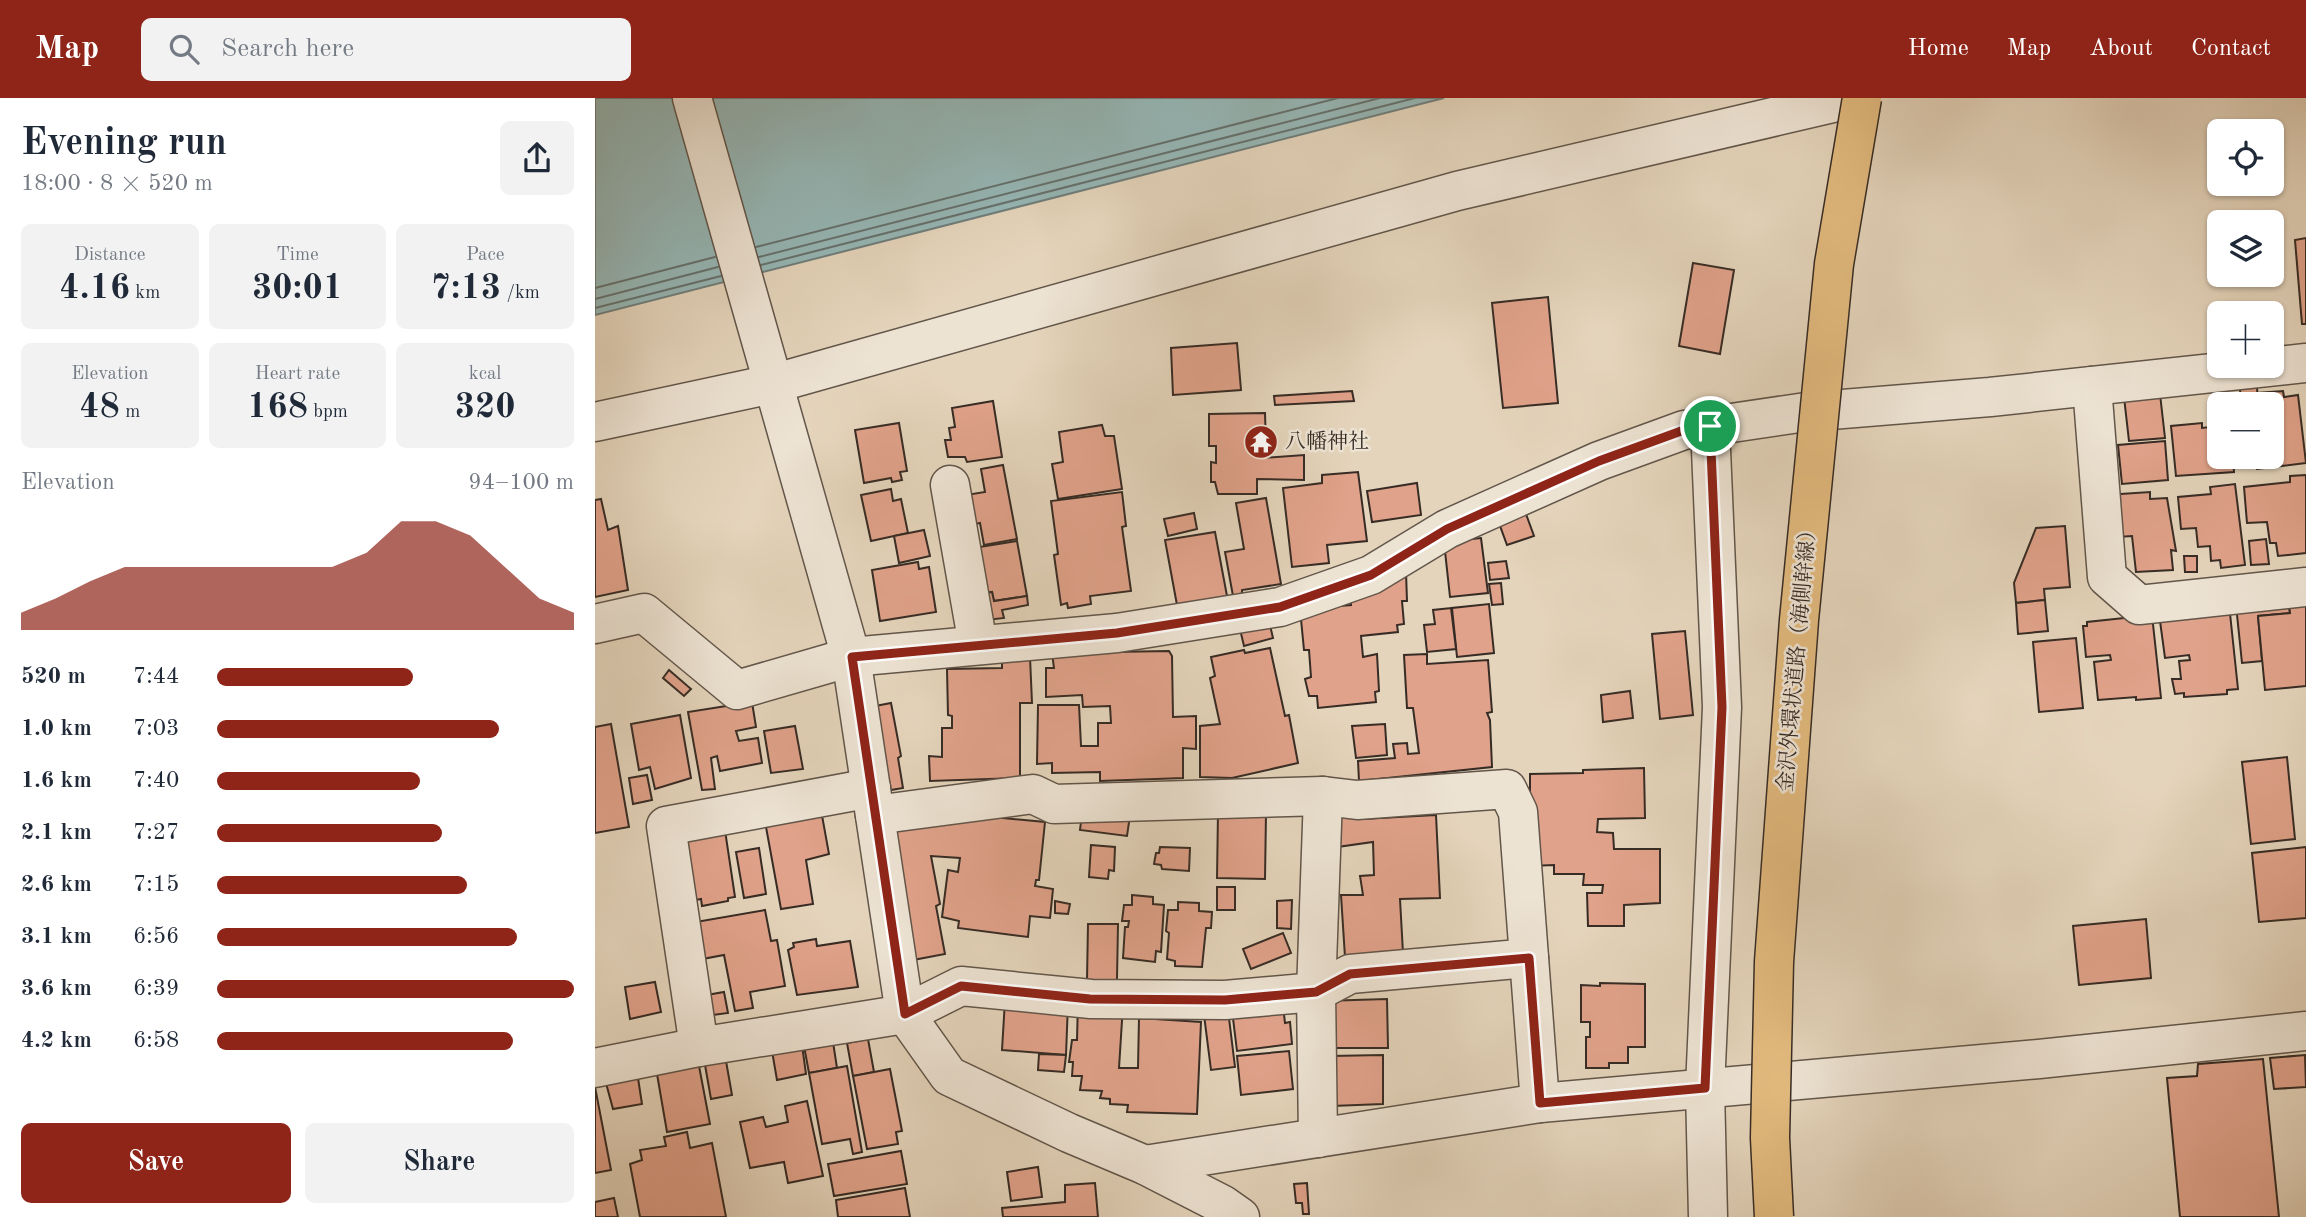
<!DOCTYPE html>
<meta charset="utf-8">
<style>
body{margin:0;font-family:"Old Standard TT","Noto Serif JP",serif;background:#f2f2f3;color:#1f2937;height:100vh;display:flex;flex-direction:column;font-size:26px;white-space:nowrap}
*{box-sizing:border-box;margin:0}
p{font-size:23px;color:#747a83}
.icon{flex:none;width:38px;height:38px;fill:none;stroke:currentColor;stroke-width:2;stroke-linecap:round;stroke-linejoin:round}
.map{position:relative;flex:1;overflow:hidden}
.panel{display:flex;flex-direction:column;background:#fff;width:595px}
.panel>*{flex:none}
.tools{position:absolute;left:1612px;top:21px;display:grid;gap:14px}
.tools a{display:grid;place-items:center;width:77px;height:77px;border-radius:10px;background:#fff;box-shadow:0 2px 5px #0004;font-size:35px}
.pin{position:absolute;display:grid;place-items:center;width:60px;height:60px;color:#fff;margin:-30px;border:4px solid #fff;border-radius:50%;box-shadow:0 2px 7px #0007}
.round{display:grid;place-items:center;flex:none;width:74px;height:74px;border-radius:10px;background:#f2f2f3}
.head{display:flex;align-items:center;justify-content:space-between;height:119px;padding:0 21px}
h1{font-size:38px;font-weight:800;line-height:52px}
.stats{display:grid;grid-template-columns:repeat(3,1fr);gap:10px;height:119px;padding:7px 21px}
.stats div{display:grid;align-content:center;border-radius:10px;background:#f2f2f3;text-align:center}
.stats b{font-size:35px;font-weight:800}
.stats small{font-size:19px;font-weight:400}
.stats p{font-size:19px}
.chart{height:196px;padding:14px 21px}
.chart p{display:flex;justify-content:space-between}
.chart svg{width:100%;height:126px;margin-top:7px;fill:#8f2418;opacity:.7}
.primary-button{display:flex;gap:14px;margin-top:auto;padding:14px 21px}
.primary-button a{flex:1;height:80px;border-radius:10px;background:#8f2418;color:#fff;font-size:28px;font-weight:800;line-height:80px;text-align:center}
.primary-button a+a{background:#f2f2f3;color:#1f2937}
ul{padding:0 21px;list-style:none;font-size:23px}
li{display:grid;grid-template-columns:112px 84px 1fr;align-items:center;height:52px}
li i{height:18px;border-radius:9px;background:#8f2418}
header{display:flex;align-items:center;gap:42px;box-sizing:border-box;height:98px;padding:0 35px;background:#8f2418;color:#fff}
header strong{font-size:33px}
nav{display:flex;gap:38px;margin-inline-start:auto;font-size:24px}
.search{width:490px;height:63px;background:#f2f2f3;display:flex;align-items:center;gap:18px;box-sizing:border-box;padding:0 24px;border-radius:10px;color:#747a83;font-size:26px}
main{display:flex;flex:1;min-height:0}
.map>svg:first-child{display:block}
</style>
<header>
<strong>Map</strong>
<div class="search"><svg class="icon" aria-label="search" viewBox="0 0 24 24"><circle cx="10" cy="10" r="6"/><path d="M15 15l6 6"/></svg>Search here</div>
<nav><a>Home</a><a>Map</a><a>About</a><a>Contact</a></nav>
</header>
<main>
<section class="panel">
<div class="head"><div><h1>Evening run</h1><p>18:00 · 8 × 520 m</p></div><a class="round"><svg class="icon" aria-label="share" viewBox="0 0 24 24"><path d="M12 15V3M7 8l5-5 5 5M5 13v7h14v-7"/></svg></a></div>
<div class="stats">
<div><p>Distance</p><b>4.16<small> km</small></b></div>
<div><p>Time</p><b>30:01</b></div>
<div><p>Pace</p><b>7:13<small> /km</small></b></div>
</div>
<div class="stats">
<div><p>Elevation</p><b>48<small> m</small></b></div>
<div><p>Heart rate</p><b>168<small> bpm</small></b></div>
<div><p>kcal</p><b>320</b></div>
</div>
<div class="chart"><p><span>Elevation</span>94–100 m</p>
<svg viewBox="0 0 160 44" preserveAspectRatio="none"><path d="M0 44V38L10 33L20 27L30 22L40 22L50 22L60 22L70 22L80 22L90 22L100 17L110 6L120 6L130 11L140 22L150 33L160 38V44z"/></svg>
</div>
<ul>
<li><b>520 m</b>7:44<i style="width:55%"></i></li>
<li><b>1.0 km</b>7:03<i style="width:79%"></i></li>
<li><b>1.6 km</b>7:40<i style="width:57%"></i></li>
<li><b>2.1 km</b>7:27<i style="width:63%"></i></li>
<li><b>2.6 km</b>7:15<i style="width:70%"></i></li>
<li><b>3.1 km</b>6:56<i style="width:84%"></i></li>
<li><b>3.6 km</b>6:39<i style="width:100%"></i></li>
<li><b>4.2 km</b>6:58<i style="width:83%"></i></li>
</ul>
<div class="primary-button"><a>Save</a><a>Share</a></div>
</section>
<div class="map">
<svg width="1711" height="1119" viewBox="0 0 1711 1119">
<rect width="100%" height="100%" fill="#e4d4bb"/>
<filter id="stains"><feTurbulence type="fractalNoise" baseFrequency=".00286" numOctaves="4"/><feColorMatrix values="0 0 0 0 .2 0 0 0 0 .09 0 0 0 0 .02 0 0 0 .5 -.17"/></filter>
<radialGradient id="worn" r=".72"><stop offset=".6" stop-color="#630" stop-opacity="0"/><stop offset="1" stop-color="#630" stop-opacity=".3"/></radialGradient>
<path fill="#96b7b6" stroke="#707f7c" stroke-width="2" d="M 0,0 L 849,0 L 0,217 Z"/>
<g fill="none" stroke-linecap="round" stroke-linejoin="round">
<g stroke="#66726e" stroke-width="2">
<path d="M 161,149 L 743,0"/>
<path d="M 164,159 L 785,0"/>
<path d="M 166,167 L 820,0"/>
<path d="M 0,190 L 120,159"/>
<path d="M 0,201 L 123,169"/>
<path d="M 0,210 L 126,178"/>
</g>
</g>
<g fill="#e0a28a" stroke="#372c25" stroke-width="2">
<path d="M 1711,140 L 1711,226 L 1707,226 L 1700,142 Z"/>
<path d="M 1098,165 L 1139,172 L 1125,256 L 1084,248 Z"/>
<path d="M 953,199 L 963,305 L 908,310 L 897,205 Z"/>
<path d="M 642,245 L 646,292 L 578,297 L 576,250 Z"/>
<path d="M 1662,289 L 1663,306 L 1646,306 L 1645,291 Z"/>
<path d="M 757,293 L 759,303 L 680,307 L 679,298 Z"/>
<path d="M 1688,293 L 1689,299 L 1703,297 L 1711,365 L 1662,371 L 1661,359 L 1676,359 L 1676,306 L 1663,306 L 1662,295 Z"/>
<path d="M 1565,296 L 1570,340 L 1534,343 L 1529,299 Z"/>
<path d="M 398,303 L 407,359 L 372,364 L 370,359 L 353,359 L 350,342 L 356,342 L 354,330 L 360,329 L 357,310 Z"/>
<path d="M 670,315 L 671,348 L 667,348 L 667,360 L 709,357 L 709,382 L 662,381 L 662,396 L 623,396 L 620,384 L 616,384 L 616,364 L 621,365 L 621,348 L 614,348 L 614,316 Z"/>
<path d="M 304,325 L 312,373 L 305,374 L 307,382 L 297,384 L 296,380 L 269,385 L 260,332 Z"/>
<path d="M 1607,325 L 1607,330 L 1624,328 L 1624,359 L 1638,359 L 1639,374 L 1581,378 L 1576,328 Z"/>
<path d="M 507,327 L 510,338 L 519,338 L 527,391 L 463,401 L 457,366 L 468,364 L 464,334 Z"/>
<path d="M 1570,343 L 1573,382 L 1527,386 L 1523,347 Z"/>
<path d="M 408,367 L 422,441 L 389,447 L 385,425 L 376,427 L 371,397 L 390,394 L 386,371 Z"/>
<path d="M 763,374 L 772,443 L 732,447 L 734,465 L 697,469 L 688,390 L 727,385 L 727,377 Z"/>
<path d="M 1711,377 L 1711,455 L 1683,458 L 1681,445 L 1675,445 L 1672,424 L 1652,425 L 1649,389 L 1695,384 L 1695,378 Z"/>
<path d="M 822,385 L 826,417 L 777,424 L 772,393 Z"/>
<path d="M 1640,386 L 1650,467 L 1626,470 L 1625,462 L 1616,463 L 1615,448 L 1603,449 L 1601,430 L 1586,431 L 1583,399 L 1616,396 L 1615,389 Z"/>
<path d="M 296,391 L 298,403 L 306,401 L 313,435 L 276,443 L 266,397 Z"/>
<path d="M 527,394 L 531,428 L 527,429 L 536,493 L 495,498 L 496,506 L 473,510 L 472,505 L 466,507 L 459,457 L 463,456 L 456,403 Z"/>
<path d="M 1555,394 L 1555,401 L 1572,400 L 1581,453 L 1576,452 L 1578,472 L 1541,474 L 1537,438 L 1522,439 L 1511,397 Z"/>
<path d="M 671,400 L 686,486 L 647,492 L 647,496 L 638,498 L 630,454 L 649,451 L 641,405 Z"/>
<path d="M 6,401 L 13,432 L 23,428 L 33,492 L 0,499 L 0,402 Z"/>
<path d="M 599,415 L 602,431 L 573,438 L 569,421 Z"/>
<path d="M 931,416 L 939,438 L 912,447 L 904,425 Z"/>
<path d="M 1470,428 L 1475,489 L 1449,491 L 1450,502 L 1421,505 L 1419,485 L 1441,430 Z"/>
<path d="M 329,432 L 335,458 L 304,465 L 299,438 Z"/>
<path d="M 620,434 L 632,498 L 582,507 L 570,442 Z"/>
<path d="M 886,440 L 893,495 L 855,499 L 849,444 Z"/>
<path d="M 1671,441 L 1674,466 L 1656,467 L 1654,443 Z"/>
<path d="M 422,443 L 432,498 L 399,503 L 397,494 L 379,497 L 366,452 Z"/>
<path d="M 1589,458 L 1602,458 L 1602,474 L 1590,474 Z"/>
<path d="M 911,463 L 914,480 L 895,482 L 893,465 Z"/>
<path d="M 323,464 L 324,471 L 334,469 L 341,514 L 285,523 L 277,472 Z"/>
<path d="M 811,474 L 812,503 L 807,503 L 809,526 L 802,527 L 803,534 L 766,538 L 768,559 L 782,556 L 784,593 L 780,594 L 781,604 L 723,610 L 722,598 L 714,598 L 710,581 L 716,579 L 714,552 L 709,552 L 705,511 L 756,507 L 755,497 Z"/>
<path d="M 906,485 L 908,506 L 897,507 L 894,486 Z"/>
<path d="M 397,494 L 399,503 L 432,498 L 433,507 L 407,512 L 409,520 L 392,522 L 379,497 Z"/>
<path d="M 1450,502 L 1453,533 L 1423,536 L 1421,505 Z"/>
<path d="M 1693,502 L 1695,515 L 1663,518 L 1667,563 L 1647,565 L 1641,507 Z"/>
<path d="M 1711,505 L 1711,588 L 1670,592 L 1663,518 L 1695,515 L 1694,506 Z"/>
<path d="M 894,506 L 899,555 L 862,559 L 857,510 Z"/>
<path d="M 1634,506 L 1643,591 L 1632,592 L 1632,596 L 1589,599 L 1589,595 L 1580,596 L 1577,581 L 1586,581 L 1584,563 L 1595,562 L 1594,557 L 1570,560 L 1565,523 Z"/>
<path d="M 856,510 L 861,551 L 832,554 L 829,527 L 840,526 L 838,512 Z"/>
<path d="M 1557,517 L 1566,600 L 1541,602 L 1541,599 L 1503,602 L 1499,564 L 1516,562 L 1515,557 L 1491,559 L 1488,528 L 1492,528 L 1492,524 Z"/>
<path d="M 673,519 L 678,540 L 649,548 L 644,527 Z"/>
<path d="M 1090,533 L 1098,617 L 1065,621 L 1057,536 Z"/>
<path d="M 1481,540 L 1488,610 L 1444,614 L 1438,544 Z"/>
<path d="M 675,550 L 690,618 L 694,617 L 703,665 L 637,680 L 605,679 L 605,628 L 625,626 L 615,580 L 620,578 L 616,559 L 649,552 L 650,555 Z"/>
<path d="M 574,553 L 577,558 L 578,619 L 601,618 L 601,651 L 588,650 L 588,680 L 505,683 L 505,674 L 457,675 L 457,665 L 442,666 L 443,607 L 484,607 L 486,648 L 503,648 L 503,625 L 516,625 L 515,608 L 488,609 L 487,597 L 451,599 L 451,570 L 459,570 L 457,555 Z"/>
<path d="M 832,556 L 832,566 L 893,562 L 897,614 L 892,615 L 895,622 L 897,669 L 764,683 L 763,663 L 800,660 L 798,646 L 812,645 L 813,656 L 824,655 L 818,610 L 812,610 L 809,557 Z"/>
<path d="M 435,559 L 437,605 L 425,605 L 425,680 L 335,683 L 334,658 L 347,659 L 347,630 L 357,630 L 357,618 L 353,617 L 352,571 L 407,570 L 407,560 Z"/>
<path d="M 74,572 L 96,591 L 89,598 L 68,580 Z"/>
<path d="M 1035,593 L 1038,620 L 1008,624 L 1006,597 Z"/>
<path d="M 157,604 L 161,629 L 141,633 L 144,643 L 163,640 L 167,665 L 125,673 L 122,658 L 116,660 L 120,691 L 107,692 L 93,614 Z"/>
<path d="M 296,605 L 306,658 L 303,660 L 308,690 L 290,693 L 275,609 Z"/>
<path d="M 85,617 L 96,680 L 60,691 L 55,669 L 44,672 L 36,626 Z"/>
<path d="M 16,626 L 34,729 L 0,735 L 0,629 Z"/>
<path d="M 790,626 L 792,657 L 761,660 L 757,628 Z"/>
<path d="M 200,628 L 208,671 L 176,675 L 169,633 Z"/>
<path d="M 1692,659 L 1700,741 L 1656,746 L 1647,664 Z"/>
<path d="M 1049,670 L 1050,720 L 1003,721 L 1002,734 L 1018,735 L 1019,751 L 1065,751 L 1065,805 L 1029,807 L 1029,828 L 993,828 L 992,795 L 1007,795 L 1008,787 L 988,787 L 989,776 L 959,776 L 959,767 L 935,768 L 935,676 L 988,675 L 988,672 Z"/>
<path d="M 52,677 L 57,702 L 38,706 L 34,680 Z"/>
<path d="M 489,700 L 537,704 L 532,738 L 485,732 Z"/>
<path d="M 226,712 L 234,756 L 211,762 L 218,806 L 186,811 L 171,729 Z"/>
<path d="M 623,714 L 671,715 L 670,781 L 622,780 Z"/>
<path d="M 766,715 L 767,721 L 841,717 L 845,800 L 805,801 L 808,855 L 750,859 L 746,797 L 768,797 L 765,778 L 779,777 L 778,744 L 735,750 L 734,719 Z"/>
<path d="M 366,716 L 450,724 L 444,782 L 441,782 L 440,788 L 458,791 L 455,820 L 435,818 L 433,839 L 363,830 L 364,823 L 347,819 L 353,772 L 363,774 L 365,760 L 336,758 L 345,806 L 341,808 L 350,856 L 318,862 L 294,722 Z"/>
<path d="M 128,719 L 140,799 L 133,800 L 133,803 L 107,808 L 106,801 L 86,805 L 69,734 Z"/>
<path d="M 496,747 L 520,749 L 519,773 L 514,772 L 513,781 L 494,779 Z"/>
<path d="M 565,749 L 595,750 L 594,773 L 567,771 L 566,767 L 559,766 L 561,755 L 564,755 Z"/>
<path d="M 1711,749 L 1711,820 L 1664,824 L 1657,755 Z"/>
<path d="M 164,750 L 171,796 L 149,800 L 141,754 Z"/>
<rect x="622" y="789" width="18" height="23"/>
<path d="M 537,797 L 558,799 L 558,806 L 569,807 L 566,854 L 561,853 L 560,864 L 528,860 L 530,829 L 533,829 L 534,823 L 527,823 L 529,807 L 537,807 Z"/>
<path d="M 697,802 L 696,831 L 682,830 L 682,803 Z"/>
<path d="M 460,803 L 475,806 L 473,816 L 460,815 Z"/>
<path d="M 583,804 L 604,805 L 604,813 L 617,814 L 616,830 L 611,830 L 607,869 L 580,868 L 580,863 L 572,861 L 574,835 L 571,833 L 573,812 L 583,812 Z"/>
<path d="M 170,812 L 176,843 L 182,842 L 190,888 L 155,894 L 158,910 L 140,913 L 129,857 L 102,862 L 95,825 Z"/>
<path d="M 1551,821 L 1556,880 L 1484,887 L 1478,828 Z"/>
<path d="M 493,826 L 523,826 L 522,882 L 492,882 Z"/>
<path d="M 688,835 L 696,855 L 656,871 L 648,851 Z"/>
<path d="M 221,841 L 222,848 L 255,843 L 263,889 L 202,897 L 193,852 L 199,849 L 198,845 Z"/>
<path d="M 60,884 L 66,914 L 35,921 L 30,889 Z"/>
<path d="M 1005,885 L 1050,886 L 1050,949 L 1033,949 L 1033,965 L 1014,965 L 1014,970 L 991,970 L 991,939 L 995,939 L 995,924 L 986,924 L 986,887 L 1005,888 Z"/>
<path d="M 129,894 L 133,915 L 103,919 L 100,899 Z"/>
<path d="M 687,899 L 690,925 L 695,924 L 697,946 L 642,953 L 636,904 Z"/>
<path d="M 792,901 L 793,950 L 729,950 L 727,903 Z"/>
<path d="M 410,902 L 473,905 L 471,957 L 407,952 Z"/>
<path d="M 483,903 L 528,907 L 524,970 L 543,970 L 544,920 L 606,924 L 602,1016 L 532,1014 L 533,1007 L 515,1006 L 515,1001 L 505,1000 L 507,993 L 485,992 L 487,978 L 477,978 L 478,964 L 474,964 L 477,942 L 482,942 Z"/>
<path d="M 633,912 L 640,969 L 616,972 L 609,917 Z"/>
<path d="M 273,941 L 279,974 L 258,978 L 252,945 Z"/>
<path d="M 238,944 L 242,970 L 214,975 L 209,948 Z"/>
<path d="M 207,947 L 211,976 L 182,982 L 177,953 Z"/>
<path d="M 694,953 L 698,991 L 646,997 L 642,958 Z"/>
<path d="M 444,956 L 471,957 L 469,974 L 443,972 Z"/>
<path d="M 788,957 L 788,1006 L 737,1008 L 735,958 Z"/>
<path d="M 1710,957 L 1711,989 L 1679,991 L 1675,960 Z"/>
<path d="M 1668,961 L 1684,1119 L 1585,1119 L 1572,980 L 1602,978 L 1603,966 Z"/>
<path d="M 131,963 L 137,997 L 116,1001 L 110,967 Z"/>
<path d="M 104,968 L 115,1026 L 72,1034 L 62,976 Z"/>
<path d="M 252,968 L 267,1054 L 258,1056 L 255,1041 L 227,1046 L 214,975 Z"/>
<path d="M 295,971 L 307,1033 L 301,1034 L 303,1046 L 272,1051 L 258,978 Z"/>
<path d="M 43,980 L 47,1006 L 18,1011 L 11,985 Z"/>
<path d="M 0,989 L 16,1072 L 0,1075 Z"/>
<path d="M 212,1003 L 228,1078 L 193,1085 L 189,1064 L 155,1070 L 145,1024 L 168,1019 L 171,1029 L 193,1024 L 190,1008 Z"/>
<path d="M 92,1034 L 95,1050 L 117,1045 L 131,1119 L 45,1119 L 35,1066 L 47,1062 L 45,1052 L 71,1048 L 69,1039 Z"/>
<path d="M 306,1053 L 312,1086 L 239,1098 L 233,1066 Z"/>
<path d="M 443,1069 L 447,1099 L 416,1103 L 412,1074 Z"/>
<path d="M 500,1085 L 503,1119 L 408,1119 L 407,1110 L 470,1104 L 470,1087 Z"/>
<path d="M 712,1085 L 714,1116 L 708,1116 L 707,1105 L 701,1105 L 699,1086 Z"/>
<path d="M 310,1090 L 315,1119 L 243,1119 L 241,1102 Z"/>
<path d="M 19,1100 L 23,1119 L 0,1119 L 0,1104 Z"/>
</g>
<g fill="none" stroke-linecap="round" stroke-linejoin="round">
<g stroke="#62564a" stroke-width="41">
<g id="minor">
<path d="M 97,0 L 256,559 L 310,916 L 354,978 L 474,1035 L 550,1067 L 628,1107 L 645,1119"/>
<path d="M 1497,288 L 1512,479 L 1544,507 L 1711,489"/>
<path d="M 0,324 L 177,286 L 862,93 L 1259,0"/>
<path d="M 355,387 L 383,547"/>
<path d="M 0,526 L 49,515 L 142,592 L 256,559 L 522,535 L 685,509 L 776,477 L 852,431 L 1004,363 L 1089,332 L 1211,314 L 1395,299 L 1711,265"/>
<path d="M 280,717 L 438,696 L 459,706 L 728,698 L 762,702 L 912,691 L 923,714 L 945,1005"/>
<path d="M 104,949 L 71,728 L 276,690"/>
<path d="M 0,970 L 104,949 L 310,916 L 366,888 L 496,901 L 630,902 L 721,894 L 755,876 L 934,860"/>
<path d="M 723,1040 L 721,894 L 728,698"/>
<path d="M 550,1067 L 945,1005 L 1444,961 L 1711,933"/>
<path d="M 1113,1119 L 1110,990 L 1127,609 L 1115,328"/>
</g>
</g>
<use href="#minor" stroke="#ede3d3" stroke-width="38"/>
<g stroke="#372c25" stroke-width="41" stroke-linecap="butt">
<path id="major-bridge" d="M 1179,1119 L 1175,1040 L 1179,864 L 1204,522 L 1239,166 L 1267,0"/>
</g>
<use href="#major-bridge" stroke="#e2ba7e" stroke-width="38"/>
</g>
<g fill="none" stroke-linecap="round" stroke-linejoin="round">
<g stroke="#fff" stroke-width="14">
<path id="route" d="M 1115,328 L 1127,609 L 1110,990 L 945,1005 L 934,860 L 755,876 L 721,894 L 630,902 L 495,901 L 366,888 L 310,916 L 257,559 L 522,535 L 685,509 L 776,477 L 852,431 L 1004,363 L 1089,332 Z"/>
</g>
<use href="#route" stroke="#8f2418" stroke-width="9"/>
</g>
<defs>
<g id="temple-disc" transform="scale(1.75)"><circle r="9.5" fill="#8f2418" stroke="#ede3d3"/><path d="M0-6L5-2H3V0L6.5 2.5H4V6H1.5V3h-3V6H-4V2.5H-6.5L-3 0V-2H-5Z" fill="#fff"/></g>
</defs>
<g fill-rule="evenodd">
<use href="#temple-disc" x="666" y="344"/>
</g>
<g text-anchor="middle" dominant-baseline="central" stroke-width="5" stroke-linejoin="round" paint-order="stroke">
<g font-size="21" fill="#372c25" stroke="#ede3d3" text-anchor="start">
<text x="690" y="344">八幡神社</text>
</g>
<g font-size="21" fill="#372c25" stroke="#ede3d3">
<text transform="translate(1203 558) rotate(-85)">金沢外環状道路（海側幹線）</text>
</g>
</g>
<rect width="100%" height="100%" filter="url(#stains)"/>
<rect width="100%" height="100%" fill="url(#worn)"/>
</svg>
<div class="tools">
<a><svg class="icon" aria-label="locate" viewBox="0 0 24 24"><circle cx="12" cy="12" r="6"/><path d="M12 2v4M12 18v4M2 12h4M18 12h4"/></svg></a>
<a><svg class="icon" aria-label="layers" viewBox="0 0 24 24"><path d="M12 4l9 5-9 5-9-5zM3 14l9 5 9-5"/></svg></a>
<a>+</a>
<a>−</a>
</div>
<div class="pin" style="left:1115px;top:328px;background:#1e9e55"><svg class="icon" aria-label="arrive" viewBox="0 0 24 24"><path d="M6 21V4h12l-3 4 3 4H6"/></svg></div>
</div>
</main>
